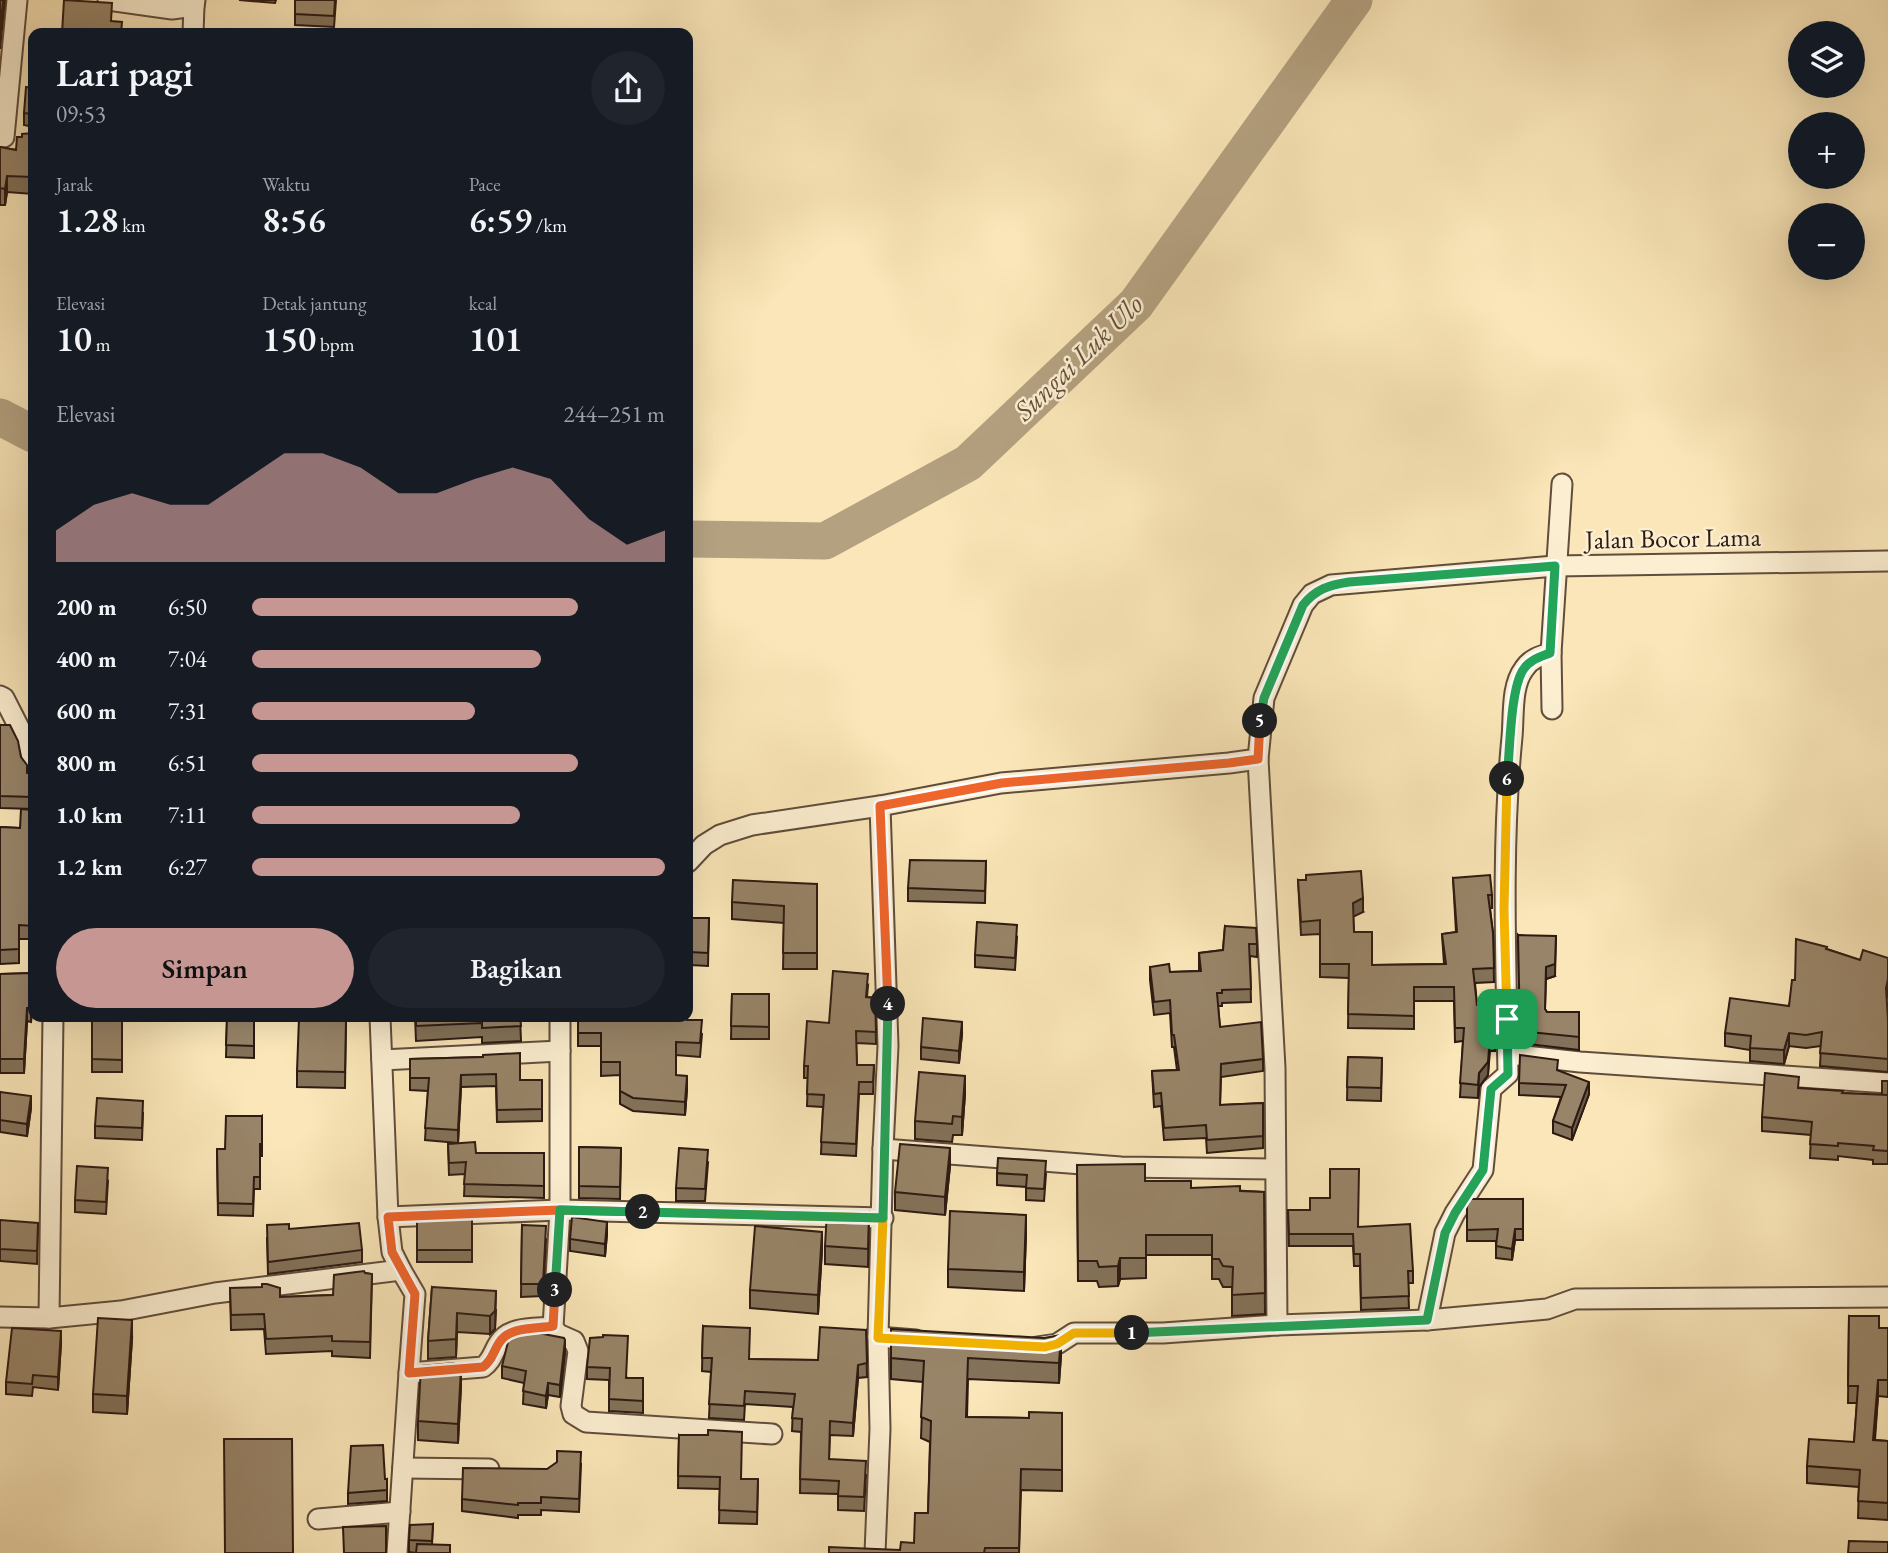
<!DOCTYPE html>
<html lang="id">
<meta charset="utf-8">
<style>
body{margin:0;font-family:"EB Garamond",serif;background:#20242c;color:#f1f3f6;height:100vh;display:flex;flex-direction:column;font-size:26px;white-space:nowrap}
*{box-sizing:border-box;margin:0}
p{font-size:23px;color:#9ea1a6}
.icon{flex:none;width:38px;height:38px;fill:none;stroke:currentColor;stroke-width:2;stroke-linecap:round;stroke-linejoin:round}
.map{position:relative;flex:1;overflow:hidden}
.side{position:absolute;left:28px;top:28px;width:665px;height:994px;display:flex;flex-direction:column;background:#171b24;border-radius:14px;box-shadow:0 7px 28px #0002}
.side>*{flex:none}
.controls{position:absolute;left:1788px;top:21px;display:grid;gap:14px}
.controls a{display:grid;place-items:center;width:77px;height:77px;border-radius:50%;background:#171b24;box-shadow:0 7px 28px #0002;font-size:35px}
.pin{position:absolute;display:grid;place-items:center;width:60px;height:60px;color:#fff;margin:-30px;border-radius:14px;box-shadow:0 4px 10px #0006}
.km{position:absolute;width:35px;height:35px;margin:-18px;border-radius:50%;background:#222;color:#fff;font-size:19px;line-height:35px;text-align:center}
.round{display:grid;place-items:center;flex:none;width:74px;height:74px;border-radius:37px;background:#20242c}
.overview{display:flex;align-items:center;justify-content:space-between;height:119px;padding:0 28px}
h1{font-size:38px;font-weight:600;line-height:52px}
.figures{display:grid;grid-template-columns:repeat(3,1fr);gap:10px;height:119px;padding:7px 28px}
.figures div{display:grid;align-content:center}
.figures b{font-size:35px;font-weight:600}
.figures small{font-size:19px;font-weight:400}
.figures p{font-size:19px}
.chart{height:196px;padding:14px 28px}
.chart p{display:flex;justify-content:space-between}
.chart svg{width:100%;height:126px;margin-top:7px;fill:#c59692;opacity:.7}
.primary-button{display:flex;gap:14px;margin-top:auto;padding:14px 28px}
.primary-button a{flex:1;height:80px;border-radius:42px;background:#c59692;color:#111;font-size:28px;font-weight:600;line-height:80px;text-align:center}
.primary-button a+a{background:#20242c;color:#f1f3f6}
ul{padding:0 28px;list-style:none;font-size:23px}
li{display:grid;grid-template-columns:112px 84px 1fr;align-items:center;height:52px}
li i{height:18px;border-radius:9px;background:#c59692}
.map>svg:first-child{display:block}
</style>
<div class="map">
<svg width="1888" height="1553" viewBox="0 0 1888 1553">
<rect width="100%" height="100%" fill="#fae6b8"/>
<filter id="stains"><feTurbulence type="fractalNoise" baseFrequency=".00286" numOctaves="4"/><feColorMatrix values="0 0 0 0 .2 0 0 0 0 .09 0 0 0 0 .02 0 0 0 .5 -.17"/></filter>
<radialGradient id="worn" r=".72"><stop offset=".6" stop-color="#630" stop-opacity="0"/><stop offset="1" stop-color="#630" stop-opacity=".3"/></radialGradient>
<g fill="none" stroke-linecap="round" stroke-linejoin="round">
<g stroke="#b4a180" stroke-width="37">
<path d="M 0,417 L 33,434"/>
<path d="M 688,539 L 825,541 L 968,463 L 1136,304 L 1354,0"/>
</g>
<g stroke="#604d3c" stroke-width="23">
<g id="minor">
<path d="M 108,0 L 172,9 L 194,6 L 195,0"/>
<path d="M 193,33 L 194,6"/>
<path d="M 4,137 L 17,0"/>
<path d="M 0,696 L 4,698 L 30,749 L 33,767"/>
<path d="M 1552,709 L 1551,653 L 1562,484"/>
<path d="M 1258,759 L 1275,1068 L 1277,1325"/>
<path d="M 688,862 L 704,845 L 720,835 L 752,825 L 880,806 L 1001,783 L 1229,763 L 1258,759 L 1264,698 L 1303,605 L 1312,594 L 1331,585 L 1555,566 L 1888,561"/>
<path d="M 560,1017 L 560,1210 L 553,1327 L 558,1334 L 574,1341 L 578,1351 L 571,1406 L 573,1414 L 586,1422 L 772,1434"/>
<path d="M 1508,1054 L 1580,1062 L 1888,1083"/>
<path d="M 382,1060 L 560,1051"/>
<path d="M 883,1149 L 1121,1167 L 1275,1169"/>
<path d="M 388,1217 L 560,1210 L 883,1218"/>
<path d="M 401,1270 L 415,1294 L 409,1373 L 483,1367 C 492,1361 493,1352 499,1343 C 509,1326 535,1329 553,1327"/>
<path d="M 0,1317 L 49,1318 L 121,1311 L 215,1293 L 401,1270 L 392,1252 L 388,1217 L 380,1017"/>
<path d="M 49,1318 L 53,1017"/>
<path d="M 1427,1320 L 1445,1233 L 1455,1213 L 1483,1170 L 1491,1089 L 1508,1074 C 1506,961 1501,849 1512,737 C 1514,716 1511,686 1524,669 C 1530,659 1540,656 1551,653"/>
<path d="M 878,1337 L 916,1340"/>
<path d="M 1037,1347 L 1057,1344 L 1074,1333 L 1163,1333 L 1277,1325 L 1427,1320 L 1547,1309 L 1575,1299 L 1888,1297"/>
<path d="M 403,1468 L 489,1469"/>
<path d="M 318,1519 L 400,1512"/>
<path d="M 397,1553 L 409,1373"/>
<path d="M 875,1553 L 880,1429 L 878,1337 L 883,1149 L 888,1046 L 880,806"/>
</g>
</g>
<use href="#minor" stroke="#fcefd1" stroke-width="19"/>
</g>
<g fill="#837259" stroke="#2d1a12" stroke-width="2">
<path d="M 239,0 L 276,0 L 275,3 Z"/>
<path d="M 295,0 L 336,0 L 334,27 L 295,25 Z"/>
<path d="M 33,88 L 33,127 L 24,125 L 24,113 Z"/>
<path d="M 33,133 L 33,194 L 7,192 L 5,205 L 0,205 L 0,147 L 16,150 L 22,137 Z"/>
<path d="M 0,725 L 21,757 L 27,773 L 33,774 L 33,809 L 0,808 Z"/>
<path d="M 33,810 L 33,939 L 19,939 L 19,963 L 0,964 L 0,827 L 20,828 Z"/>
<path d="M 986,861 L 985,903 L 908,901 L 908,888 Z"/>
<path d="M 1453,878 L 1492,895 L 1492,908 L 1490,908 L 1493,933 L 1494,982 L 1475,983 L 1477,1005 L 1495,1005 L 1495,1051 L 1490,1051 L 1488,1075 L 1479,1087 L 1478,1098 L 1460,1097 L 1463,1041 L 1455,1042 L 1454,1001 L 1414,1001 L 1414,1029 L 1348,1028 L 1349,978 L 1320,977 L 1320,934 L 1301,935 L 1298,880 L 1363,912 L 1353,916 L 1354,932 L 1372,965 L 1444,964 L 1442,934 L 1456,932 Z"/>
<path d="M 817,884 L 817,969 L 783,969 L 784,923 L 732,919 L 732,902 Z"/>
<path d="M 688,896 L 690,918 L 709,918 L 708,966 L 690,965 L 690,979 L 688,979 Z"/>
<path d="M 1225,926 L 1257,944 L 1257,957 L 1250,956 L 1251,1002 L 1222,1003 L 1222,1006 L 1218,1006 L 1220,1027 L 1263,1059 L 1263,1071 L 1221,1077 L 1220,1105 L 1263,1103 L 1263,1148 L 1207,1153 L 1206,1138 L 1164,1140 L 1161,1106 L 1154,1107 L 1152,1071 L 1177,1070 L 1174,1047 L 1172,1047 L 1170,1013 L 1154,1015 L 1150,980 L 1150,967 L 1170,972 L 1199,971 L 1199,953 L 1223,950 Z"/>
<path d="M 1518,935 L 1555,976 L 1546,979 L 1545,1009 L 1547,1012 L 1579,1012 L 1579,1050 L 1520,1043 Z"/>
<path d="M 1017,937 L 1015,970 L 975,967 L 975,955 Z"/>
<path d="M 1827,949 L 1860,960 L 1888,958 L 1888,992 L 1886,999 L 1888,1020 L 1888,1072 L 1820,1066 L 1821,1046 L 1806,1048 L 1789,1046 L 1784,1064 L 1750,1061 L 1750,1050 L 1725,1046 L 1725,1033 L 1789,1006 L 1795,980 Z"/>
<path d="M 33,973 L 31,1022 L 27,1021 L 24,1073 L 0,1073 L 0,974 Z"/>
<path d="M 868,986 L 867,997 L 875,998 L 876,1044 L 856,1043 L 857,1065 L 874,1065 L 873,1094 L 859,1094 L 856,1156 L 821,1154 L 823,1107 L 807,1106 L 808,1078 L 804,1078 L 804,1066 Z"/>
<path d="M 732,994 L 769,994 L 769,1039 L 731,1039 Z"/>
<path d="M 207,1017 L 254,1017 L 254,1058 L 226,1057 L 227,1020 L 207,1018 Z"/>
<path d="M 415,1017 L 520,1017 L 521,1041 L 482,1043 L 482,1037 L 416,1041 Z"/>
<path d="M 578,1017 L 687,1020 L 702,1034 L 700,1057 L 676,1055 L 676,1075 L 687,1089 L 685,1115 L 633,1111 L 620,1104 L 620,1075 L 601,1076 L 601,1046 L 578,1046 Z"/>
<path d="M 92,1019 L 122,1020 L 122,1072 L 92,1072 Z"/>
<path d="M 329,1019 L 346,1020 L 345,1088 L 297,1087 L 297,1071 Z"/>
<path d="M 962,1034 L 959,1063 L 921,1059 L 921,1047 Z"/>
<path d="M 483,1057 L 520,1080 L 542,1080 L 542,1121 L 497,1122 L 496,1086 L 461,1087 L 458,1143 L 425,1140 L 428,1091 L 410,1090 L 410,1059 Z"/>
<path d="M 1348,1057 L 1382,1058 L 1381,1101 L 1347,1100 Z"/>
<path d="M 1558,1071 L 1589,1094 L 1572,1140 L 1553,1133 L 1553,1121 L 1561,1097 L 1519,1095 L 1519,1083 Z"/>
<path d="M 1882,1081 L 1888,1081 L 1888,1164 L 1873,1164 L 1873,1160 L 1838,1156 L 1838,1160 L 1810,1158 L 1811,1135 L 1762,1131 L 1762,1117 L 1799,1088 L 1842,1093 L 1882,1095 Z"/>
<path d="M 0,1092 L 31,1108 L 27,1136 L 0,1132 Z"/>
<path d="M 965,1094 L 962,1135 L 953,1135 L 952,1142 L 915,1139 L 915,1121 Z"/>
<path d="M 143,1113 L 142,1140 L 95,1138 L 95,1126 Z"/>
<path d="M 262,1116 L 262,1156 L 260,1156 L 260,1189 L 254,1189 L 253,1216 L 218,1215 L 217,1149 L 225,1149 Z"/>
<path d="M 448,1144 L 476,1153 L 544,1153 L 544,1198 L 464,1196 L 465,1174 L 449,1175 Z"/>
<path d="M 579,1147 L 621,1148 L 620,1199 L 579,1198 Z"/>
<path d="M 708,1163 L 705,1201 L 676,1201 L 676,1188 Z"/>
<path d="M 1077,1165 L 1145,1181 L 1191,1188 L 1264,1192 L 1265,1314 L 1232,1316 L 1232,1287 L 1223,1287 L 1219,1279 L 1212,1279 L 1212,1255 L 1146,1255 L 1146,1278 L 1120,1279 L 1118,1286 L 1099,1287 L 1097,1281 L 1078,1281 Z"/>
<path d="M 950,1166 L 945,1215 L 895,1210 L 895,1192 Z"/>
<path d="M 997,1173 L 1046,1174 L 1044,1201 L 1026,1200 L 1026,1187 L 997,1185 Z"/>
<path d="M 108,1181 L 106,1214 L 75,1212 L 75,1200 Z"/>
<path d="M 1330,1198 L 1359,1227 L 1413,1271 L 1413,1283 L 1408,1283 L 1409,1308 L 1361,1310 L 1360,1266 L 1354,1266 L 1353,1246 L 1289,1246 L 1288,1210 L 1310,1210 Z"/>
<path d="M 1523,1199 L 1523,1240 L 1515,1240 L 1512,1260 L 1496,1258 L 1496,1241 L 1467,1241 L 1467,1206 Z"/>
<path d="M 869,1212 L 868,1267 L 825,1264 L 825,1246 Z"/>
<rect x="417" y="1218" width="55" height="44"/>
<path d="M 38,1223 L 37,1264 L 0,1261 L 0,1227 Z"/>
<path d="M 522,1225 L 546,1239 L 543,1296 L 521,1297 Z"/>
<path d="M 289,1229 L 362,1250 L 362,1262 L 268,1274 L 267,1238 Z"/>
<path d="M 1026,1233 L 1024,1291 L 948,1287 L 948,1269 Z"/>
<path d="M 607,1234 L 605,1256 L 570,1251 L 570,1239 Z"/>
<path d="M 822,1250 L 818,1314 L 750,1308 L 750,1290 Z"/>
<path d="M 365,1273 L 372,1274 L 370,1358 L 332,1356 L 332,1351 L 266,1354 L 264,1329 L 231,1330 L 230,1288 L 280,1297 L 333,1295 Z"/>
<path d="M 432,1287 L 496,1310 L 495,1329 L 490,1334 L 457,1332 L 456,1357 L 428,1359 L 428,1341 Z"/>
<path d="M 1849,1316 L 1879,1328 L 1888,1328 L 1888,1397 L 1878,1396 L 1875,1440 L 1888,1441 L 1888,1520 L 1858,1518 L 1859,1487 L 1807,1483 L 1807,1466 L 1854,1442 L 1857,1403 L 1848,1403 Z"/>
<path d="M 703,1326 L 749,1359 L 818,1360 L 866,1330 L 867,1377 L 858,1378 L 853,1436 L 830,1435 L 829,1459 L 866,1475 L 864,1511 L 838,1510 L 838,1494 L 800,1493 L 801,1432 L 792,1431 L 793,1407 L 745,1404 L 744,1420 L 709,1418 L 711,1372 L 702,1371 Z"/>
<path d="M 891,1329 L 1061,1356 L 1059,1383 L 968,1379 L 967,1417 L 1029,1418 L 1062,1413 L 1062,1491 L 1021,1490 L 1019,1553 L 829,1553 L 900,1550 L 914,1543 L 928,1513 L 930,1442 L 921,1438 L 923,1382 L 891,1379 Z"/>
<path d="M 603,1337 L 627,1378 L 643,1378 L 643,1413 L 609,1411 L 609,1380 L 587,1379 L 587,1367 Z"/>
<path d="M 132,1339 L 127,1414 L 93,1412 L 93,1394 Z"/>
<path d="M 61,1343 L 58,1390 L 33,1387 L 32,1396 L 6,1394 L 6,1382 Z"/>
<path d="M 565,1353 L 560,1397 L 548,1395 L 546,1408 L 523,1404 L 524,1383 L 502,1378 L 502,1366 Z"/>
<path d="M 454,1367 L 461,1386 L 458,1443 L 418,1440 L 418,1421 Z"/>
<path d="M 679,1435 L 741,1479 L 758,1479 L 757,1524 L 719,1523 L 720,1489 L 678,1488 Z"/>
<path d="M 581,1464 L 579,1512 L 541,1510 L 541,1515 L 518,1515 L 518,1518 L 462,1511 L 462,1499 L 547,1469 Z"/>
<path d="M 387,1479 L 387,1501 L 348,1504 L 348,1493 Z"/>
<path d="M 433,1524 L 432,1544 L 416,1553 L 409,1552 L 409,1540 Z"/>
</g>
<g fill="#6a5c49" stroke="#2d1a12" stroke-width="2">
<path d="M 3,0 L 5,0 L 0,49 L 0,33 Z"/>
<path d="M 7,176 L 7,192 L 5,205 L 5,189 Z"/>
<path d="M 1363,898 L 1363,912 L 1353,917 L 1353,903 Z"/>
<path d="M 1556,936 L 1555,976 L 1546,979 L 1546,967 Z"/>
<path d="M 1888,979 L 1888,992 L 1886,1002 L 1886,988 Z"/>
<path d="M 33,990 L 33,1003 L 31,1022 L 31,1008 Z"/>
<path d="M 27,1008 L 27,1021 L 24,1073 L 24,1059 Z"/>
<path d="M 962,1022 L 962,1034 L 959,1063 L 959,1051 Z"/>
<path d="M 1789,1033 L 1789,1046 L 1784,1064 L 1784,1050 Z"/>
<path d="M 1490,1037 L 1488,1075 L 1479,1087 L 1478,1098 L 1479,1073 Z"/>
<path d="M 461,1075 L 461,1087 L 458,1143 L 458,1130 Z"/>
<path d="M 687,1076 L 687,1089 L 685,1115 L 685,1102 Z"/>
<path d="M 965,1076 L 965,1094 L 962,1135 L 962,1117 Z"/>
<path d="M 1589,1082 L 1589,1094 L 1572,1140 L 1572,1128 Z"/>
<path d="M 31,1096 L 31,1108 L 27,1136 L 27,1124 Z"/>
<path d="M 950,1148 L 950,1166 L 945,1215 L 945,1197 Z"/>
<path d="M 1026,1215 L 1026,1233 L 1024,1291 L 1024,1272 Z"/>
<path d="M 607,1222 L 607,1234 L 605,1256 L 605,1244 Z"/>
<path d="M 1515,1229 L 1515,1240 L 1512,1260 L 1512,1249 Z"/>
<path d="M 822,1232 L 822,1250 L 818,1314 L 818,1295 Z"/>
<path d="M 1120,1258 L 1120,1279 L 1118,1286 L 1118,1266 Z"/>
<path d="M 496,1291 L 495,1329 L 490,1334 L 490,1316 Z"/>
<path d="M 457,1313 L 457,1332 L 456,1357 L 456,1339 Z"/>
<path d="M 132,1320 L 132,1339 L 127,1414 L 127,1396 Z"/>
<path d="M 61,1331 L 61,1343 L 58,1390 L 58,1377 Z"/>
<path d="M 1061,1335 L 1061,1356 L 1059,1383 L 1059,1363 Z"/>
<path d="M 565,1340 L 565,1353 L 560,1397 L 560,1385 Z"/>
<path d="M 858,1365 L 858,1378 L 853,1436 L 853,1423 Z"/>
<path d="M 461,1368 L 461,1386 L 458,1443 L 458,1424 Z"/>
<path d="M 1878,1380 L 1878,1396 L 1873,1457 L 1873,1440 Z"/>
<path d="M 548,1383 L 548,1395 L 546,1408 L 546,1396 Z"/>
</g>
<g fill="#988468" stroke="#2d1a12" stroke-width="2">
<path d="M 0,0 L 3,0 L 0,33 Z"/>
<path d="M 64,0 L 112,3 L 111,21 L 122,22 L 121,33 L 62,33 Z"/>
<path d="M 295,0 L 335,0 L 334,16 L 295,14 Z"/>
<path d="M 26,87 L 33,88 L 33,114 L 24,113 Z"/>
<path d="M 33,133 L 33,177 L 7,176 L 5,189 L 0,188 L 0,147 L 16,150 L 17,137 L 22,137 L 22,134 Z"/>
<path d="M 0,725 L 10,725 L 18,741 L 21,757 L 27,765 L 27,773 L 33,774 L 33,797 L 0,796 Z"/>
<path d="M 21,809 L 33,810 L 33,926 L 19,925 L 19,949 L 0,950 L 0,827 L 20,828 Z"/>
<path d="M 910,860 L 986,861 L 985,891 L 908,888 Z"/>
<path d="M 1361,871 L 1363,898 L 1353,903 L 1354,932 L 1372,932 L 1372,965 L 1446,964 L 1442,934 L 1457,932 L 1453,878 L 1490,875 L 1492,895 L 1488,895 L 1493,933 L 1494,968 L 1473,969 L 1477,1005 L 1495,1005 L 1495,1037 L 1490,1037 L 1488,1062 L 1479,1073 L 1478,1085 L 1460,1083 L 1464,1028 L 1455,1028 L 1454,987 L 1414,987 L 1414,1016 L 1348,1014 L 1349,964 L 1320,964 L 1320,920 L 1301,922 L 1298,880 L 1306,880 L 1306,875 Z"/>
<path d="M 733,880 L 817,884 L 817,953 L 783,953 L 784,906 L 732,902 Z"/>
<path d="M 688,896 L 690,896 L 690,918 L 709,918 L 708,953 L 690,952 L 690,966 L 688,966 Z"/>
<path d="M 977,922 L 1017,925 L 1015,958 L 975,955 Z"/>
<path d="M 1225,926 L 1256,928 L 1257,944 L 1249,944 L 1251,989 L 1222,990 L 1222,993 L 1217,993 L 1220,1027 L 1261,1022 L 1263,1059 L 1221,1064 L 1220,1105 L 1263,1103 L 1263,1136 L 1207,1140 L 1206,1125 L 1164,1128 L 1161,1093 L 1154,1094 L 1152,1071 L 1179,1070 L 1174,1035 L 1172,1035 L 1170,1000 L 1154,1002 L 1150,967 L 1169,964 L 1170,972 L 1201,971 L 1199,953 L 1223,950 Z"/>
<path d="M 1518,935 L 1556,936 L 1555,964 L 1546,967 L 1545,1009 L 1547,1012 L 1579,1012 L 1579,1037 L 1520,1031 Z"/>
<path d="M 1796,939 L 1827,947 L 1826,949 L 1860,960 L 1863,950 L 1888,958 L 1888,979 L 1886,988 L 1888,1020 L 1888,1059 L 1820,1053 L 1822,1032 L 1806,1035 L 1789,1033 L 1784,1050 L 1750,1048 L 1751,1036 L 1725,1033 L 1730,998 L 1789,1006 L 1792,980 L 1795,980 Z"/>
<path d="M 833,971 L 868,974 L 866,997 L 875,998 L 876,1032 L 856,1031 L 857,1065 L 874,1065 L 873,1082 L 859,1082 L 856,1144 L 821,1142 L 824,1095 L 807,1094 L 808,1066 L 804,1066 L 807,1021 L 829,1023 Z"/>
<path d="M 33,973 L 33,990 L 31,1008 L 27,1008 L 24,1059 L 0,1059 L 0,974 Z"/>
<path d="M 732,994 L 769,994 L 769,1027 L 731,1026 Z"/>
<path d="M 227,1017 L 254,1017 L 254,1046 L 226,1045 Z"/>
<path d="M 308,1017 L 327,1017 L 327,1019 L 346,1020 L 345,1072 L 297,1071 L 299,1018 L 308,1018 Z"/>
<path d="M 416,1017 L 520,1017 L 521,1026 L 482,1028 L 482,1023 L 416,1026 Z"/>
<path d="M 578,1017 L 687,1017 L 687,1020 L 702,1020 L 700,1043 L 676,1042 L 676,1075 L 687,1076 L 685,1102 L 633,1098 L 620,1091 L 620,1062 L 601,1062 L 601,1033 L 578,1033 Z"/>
<path d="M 923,1018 L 962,1022 L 959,1051 L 921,1047 Z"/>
<path d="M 92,1019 L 122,1020 L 122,1060 L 92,1059 Z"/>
<path d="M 520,1053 L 520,1080 L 542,1080 L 542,1109 L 497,1110 L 496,1074 L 461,1075 L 458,1130 L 425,1128 L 429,1078 L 410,1078 L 410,1059 L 483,1057 L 483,1055 Z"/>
<path d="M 1520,1055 L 1558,1060 L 1557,1070 L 1589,1082 L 1572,1128 L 1553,1121 L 1566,1085 L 1519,1083 Z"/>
<path d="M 1348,1057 L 1382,1058 L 1381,1088 L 1347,1087 Z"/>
<path d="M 919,1072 L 965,1076 L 962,1117 L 953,1116 L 952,1124 L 915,1121 Z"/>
<path d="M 1765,1073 L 1799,1077 L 1798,1088 L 1843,1091 L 1842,1093 L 1888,1095 L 1888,1151 L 1873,1150 L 1874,1146 L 1838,1143 L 1838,1146 L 1810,1144 L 1812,1122 L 1762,1117 Z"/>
<path d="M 0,1092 L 31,1096 L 27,1124 L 0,1120 Z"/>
<path d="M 97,1098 L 143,1101 L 142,1128 L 95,1126 Z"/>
<path d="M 226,1116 L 262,1116 L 262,1144 L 260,1144 L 260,1177 L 254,1177 L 253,1204 L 218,1203 L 217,1149 L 225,1149 Z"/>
<path d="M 475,1142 L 476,1153 L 544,1153 L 544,1186 L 464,1184 L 466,1162 L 449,1163 L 448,1144 Z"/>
<path d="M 900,1144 L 950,1148 L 945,1197 L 895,1192 Z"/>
<path d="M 579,1147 L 621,1148 L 620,1187 L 579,1186 Z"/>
<path d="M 679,1148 L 708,1150 L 705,1189 L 676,1188 Z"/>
<path d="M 998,1158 L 1046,1161 L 1044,1189 L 1026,1188 L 1027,1175 L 997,1173 Z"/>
<path d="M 1145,1164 L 1145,1181 L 1191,1181 L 1191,1188 L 1240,1186 L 1240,1191 L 1264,1192 L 1265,1293 L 1232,1295 L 1233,1267 L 1223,1266 L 1219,1259 L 1212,1259 L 1212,1235 L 1146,1235 L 1146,1258 L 1120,1258 L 1118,1266 L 1099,1267 L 1097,1261 L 1078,1261 L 1077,1165 Z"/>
<path d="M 77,1166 L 108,1168 L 106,1202 L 75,1200 Z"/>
<path d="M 1330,1169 L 1359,1169 L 1358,1227 L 1410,1224 L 1413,1271 L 1408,1271 L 1409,1296 L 1361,1298 L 1360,1254 L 1354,1254 L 1353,1234 L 1289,1234 L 1288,1210 L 1310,1210 L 1310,1198 L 1330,1198 Z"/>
<path d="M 1471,1199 L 1523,1199 L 1523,1229 L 1515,1229 L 1512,1249 L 1496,1246 L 1498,1229 L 1467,1230 L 1467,1206 Z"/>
<path d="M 827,1211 L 869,1212 L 868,1249 L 825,1246 Z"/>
<path d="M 950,1211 L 1026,1215 L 1024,1272 L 948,1269 Z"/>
<path d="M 572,1217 L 607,1222 L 605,1244 L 570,1239 Z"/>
<rect x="417" y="1218" width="55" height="32"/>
<path d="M 0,1220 L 38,1223 L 37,1251 L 0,1249 Z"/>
<path d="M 359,1223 L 362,1250 L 268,1262 L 267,1225 L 289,1224 L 289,1229 Z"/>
<path d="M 522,1225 L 546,1226 L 543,1284 L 521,1284 Z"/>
<path d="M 755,1226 L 822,1232 L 818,1295 L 750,1290 Z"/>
<path d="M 364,1271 L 365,1273 L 372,1274 L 370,1342 L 332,1341 L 332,1336 L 266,1339 L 264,1314 L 231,1315 L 230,1288 L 262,1287 L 262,1284 L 267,1284 L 280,1288 L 280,1297 L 333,1295 L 334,1275 Z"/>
<path d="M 432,1287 L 496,1291 L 495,1311 L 490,1316 L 457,1313 L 456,1339 L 428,1341 Z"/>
<path d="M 1849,1316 L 1879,1316 L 1879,1328 L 1888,1328 L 1888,1380 L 1878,1380 L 1873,1440 L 1888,1441 L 1888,1503 L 1858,1501 L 1860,1470 L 1807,1466 L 1809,1439 L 1854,1442 L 1858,1386 L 1848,1386 Z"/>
<path d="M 98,1318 L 132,1320 L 127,1396 L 93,1394 Z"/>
<path d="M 703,1326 L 750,1328 L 749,1359 L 818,1360 L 820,1327 L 866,1330 L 867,1363 L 858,1365 L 853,1423 L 830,1421 L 829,1459 L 866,1461 L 864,1497 L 838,1496 L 839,1481 L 800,1479 L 802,1419 L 792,1418 L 795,1394 L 745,1391 L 744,1406 L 709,1404 L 712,1358 L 702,1358 Z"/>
<path d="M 12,1328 L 61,1331 L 58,1377 L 33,1375 L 32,1384 L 6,1382 Z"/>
<path d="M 891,1329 L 1044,1338 L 1061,1335 L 1059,1363 L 968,1358 L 966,1417 L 1029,1418 L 1029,1412 L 1062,1413 L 1062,1470 L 1021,1469 L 1019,1548 L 985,1548 L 984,1553 L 829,1553 L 829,1547 L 900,1550 L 901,1542 L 914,1543 L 915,1513 L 928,1513 L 931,1421 L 921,1417 L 924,1361 L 891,1358 Z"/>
<path d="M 523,1330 L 564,1338 L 565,1340 L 560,1385 L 548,1383 L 546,1396 L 523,1391 L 526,1371 L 502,1366 L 509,1338 L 515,1332 Z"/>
<path d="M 603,1335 L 628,1336 L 626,1378 L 643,1378 L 643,1401 L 609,1399 L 610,1368 L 587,1367 L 590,1338 L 603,1337 Z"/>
<path d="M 454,1363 L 454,1367 L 461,1368 L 458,1424 L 418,1421 L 421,1366 Z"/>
<path d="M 708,1430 L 742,1432 L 741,1479 L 758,1479 L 757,1512 L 719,1510 L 720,1477 L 678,1476 L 679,1435 L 708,1435 Z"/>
<path d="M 224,1439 L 292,1439 L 293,1553 L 225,1553 Z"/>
<path d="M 383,1445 L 385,1479 L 387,1479 L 387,1490 L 348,1493 L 351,1446 Z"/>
<path d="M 557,1451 L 581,1452 L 579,1499 L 541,1497 L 541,1503 L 518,1503 L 518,1505 L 462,1499 L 463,1468 L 547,1469 L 557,1462 Z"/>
<path d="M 433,1524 L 432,1541 L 409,1540 L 410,1525 Z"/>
<path d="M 386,1526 L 386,1553 L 344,1553 L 343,1527 Z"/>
<path d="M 1849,1541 L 1888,1542 L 1888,1553 L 1848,1553 Z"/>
<path d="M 417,1544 L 450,1545 L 450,1553 L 416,1553 Z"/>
</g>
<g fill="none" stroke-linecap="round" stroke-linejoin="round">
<g stroke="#fff" stroke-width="14">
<path id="split-1" d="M 1132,1333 L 1427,1320 L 1445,1233 L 1455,1213 L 1483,1170 L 1491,1089 L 1508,1074 L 1507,1019"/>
</g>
<g stroke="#fff" stroke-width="14">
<path id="split-2" d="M 643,1212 L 883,1218 L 878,1338 L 1045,1347 L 1057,1344 L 1074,1333 L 1132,1333"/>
</g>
<g stroke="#fff" stroke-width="14">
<path id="split-3" d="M 555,1290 L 553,1326 C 536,1329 509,1326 499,1343 C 493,1352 492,1361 483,1367 L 409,1373 L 415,1294 L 392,1252 L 388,1217 L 560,1210 L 643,1212"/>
</g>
<g stroke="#fff" stroke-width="14">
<path id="split-4" d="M 555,1290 L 560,1210 L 883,1218 L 888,1004"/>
</g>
<g stroke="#fff" stroke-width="14">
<path id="split-5" d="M 888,1004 L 880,806 L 1002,783 L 1229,763 L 1258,759 L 1260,721"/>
</g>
<g stroke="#fff" stroke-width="14">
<path id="split-6" d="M 1260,721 L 1264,698 L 1303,605 C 1316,589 1329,585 1349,582 L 1555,566 L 1550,653 C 1540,657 1529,660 1523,670 C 1510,690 1510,753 1507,779"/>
</g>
<g stroke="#fff" stroke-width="14">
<path id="split-7" d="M 1507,1019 L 1504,909 L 1507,779"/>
</g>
<use href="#split-1" stroke="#22a559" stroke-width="9"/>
<use href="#split-2" stroke="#f5b400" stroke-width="9"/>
<use href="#split-3" stroke="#f0652b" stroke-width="9"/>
<use href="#split-4" stroke="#22a559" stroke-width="9"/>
<use href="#split-5" stroke="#f0652b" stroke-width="9"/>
<use href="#split-6" stroke="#22a559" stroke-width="9"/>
<use href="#split-7" stroke="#f5b400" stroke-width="9"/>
</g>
<g text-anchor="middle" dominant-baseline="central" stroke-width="5" stroke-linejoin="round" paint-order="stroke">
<g font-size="26" fill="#2d1a12" stroke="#fcefd1">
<text transform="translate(1673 538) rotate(-1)">Jalan Bocor Lama</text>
</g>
<g font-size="28" font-style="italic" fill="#63503e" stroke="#fcefd1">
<text transform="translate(1078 357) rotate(-44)">Sungai Luk Ulo</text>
</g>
</g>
<rect width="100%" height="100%" filter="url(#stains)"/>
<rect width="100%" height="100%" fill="url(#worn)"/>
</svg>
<div class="controls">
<a><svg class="icon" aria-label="layers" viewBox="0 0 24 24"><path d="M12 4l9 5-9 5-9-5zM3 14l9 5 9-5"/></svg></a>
<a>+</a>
<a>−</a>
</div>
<div class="pin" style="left:1507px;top:1019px;background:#1e9e55"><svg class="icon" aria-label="arrive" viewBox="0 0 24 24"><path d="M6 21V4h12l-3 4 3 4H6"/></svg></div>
<b class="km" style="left:1132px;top:1333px">1</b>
<b class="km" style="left:643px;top:1212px">2</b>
<b class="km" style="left:555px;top:1290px">3</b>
<b class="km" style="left:888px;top:1004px">4</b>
<b class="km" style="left:1260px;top:721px">5</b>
<b class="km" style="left:1507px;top:779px">6</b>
<section class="side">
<div class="overview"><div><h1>Lari pagi</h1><p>09:53</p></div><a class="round"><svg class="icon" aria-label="share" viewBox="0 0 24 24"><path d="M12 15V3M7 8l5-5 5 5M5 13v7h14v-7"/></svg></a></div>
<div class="figures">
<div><p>Jarak</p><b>1.28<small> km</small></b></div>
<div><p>Waktu</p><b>8:56</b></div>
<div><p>Pace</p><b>6:59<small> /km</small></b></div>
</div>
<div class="figures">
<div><p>Elevasi</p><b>10<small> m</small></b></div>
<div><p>Detak jantung</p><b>150<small> bpm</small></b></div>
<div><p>kcal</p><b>101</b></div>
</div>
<div class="chart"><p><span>Elevasi</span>244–251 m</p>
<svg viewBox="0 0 160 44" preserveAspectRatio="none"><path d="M0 44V33L10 24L20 20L30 24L40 24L50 15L60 6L70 6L80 11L90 20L100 20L110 15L120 11L130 15L140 29L150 38L160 33V44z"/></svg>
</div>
<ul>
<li><b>200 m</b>6:50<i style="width:79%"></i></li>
<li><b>400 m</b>7:04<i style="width:70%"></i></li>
<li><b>600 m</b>7:31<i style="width:54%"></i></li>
<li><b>800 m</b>6:51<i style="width:79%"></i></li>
<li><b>1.0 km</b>7:11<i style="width:65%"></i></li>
<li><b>1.2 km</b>6:27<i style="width:100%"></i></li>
</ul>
<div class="primary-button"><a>Simpan</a><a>Bagikan</a></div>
</section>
</div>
